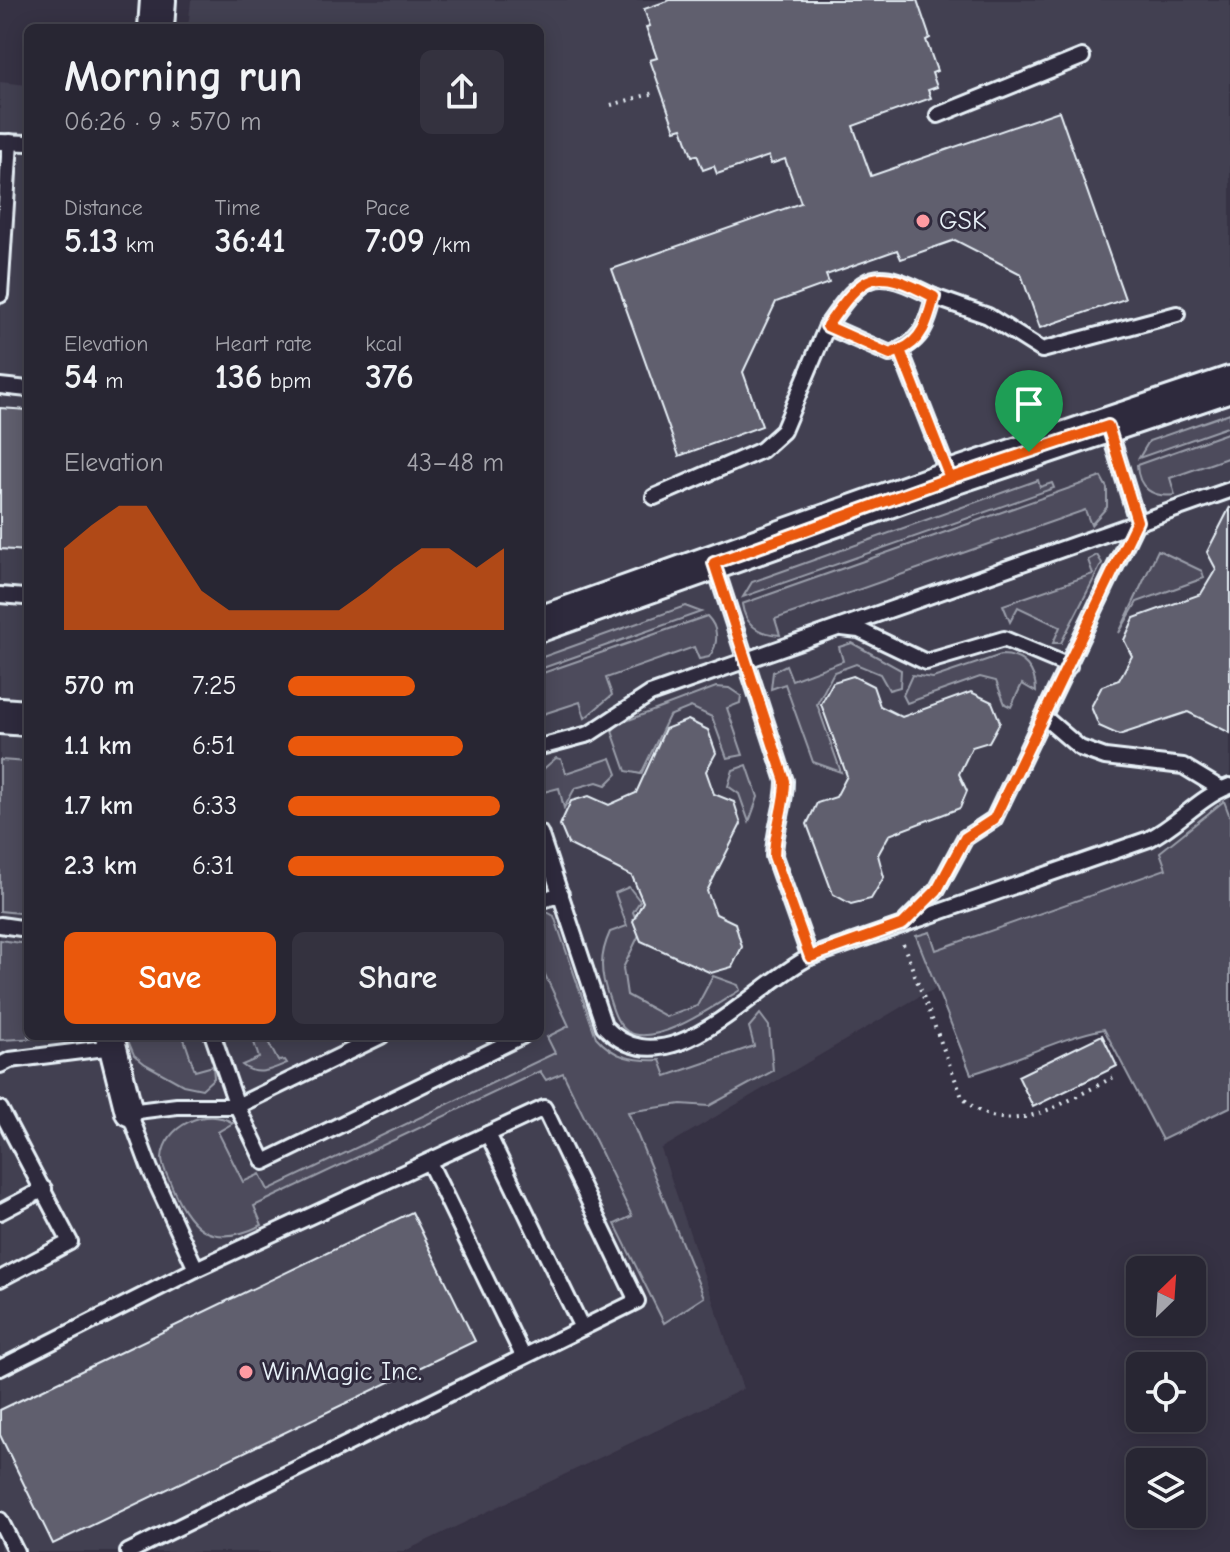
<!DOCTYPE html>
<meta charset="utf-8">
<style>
body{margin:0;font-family:"Comic Neue",sans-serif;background:#34323f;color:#f1f3f6;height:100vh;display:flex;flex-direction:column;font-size:30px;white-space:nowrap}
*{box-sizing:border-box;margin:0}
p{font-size:26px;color:#a5a5ac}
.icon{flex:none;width:44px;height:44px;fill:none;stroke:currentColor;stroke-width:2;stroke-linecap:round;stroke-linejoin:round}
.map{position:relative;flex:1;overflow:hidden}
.side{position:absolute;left:24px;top:24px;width:520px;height:1016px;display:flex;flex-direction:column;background:#282633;border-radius:12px;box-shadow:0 4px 20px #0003,0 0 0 2px #44434e}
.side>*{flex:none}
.needle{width:52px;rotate:25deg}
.buttons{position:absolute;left:1126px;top:1256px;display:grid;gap:16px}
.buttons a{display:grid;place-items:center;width:80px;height:80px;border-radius:12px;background:#282633;box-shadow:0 4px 20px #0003,0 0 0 2px #44434e;font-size:40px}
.pin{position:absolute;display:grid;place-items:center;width:68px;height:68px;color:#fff;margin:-82px -34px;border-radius:50% 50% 50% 0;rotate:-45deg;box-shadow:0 0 8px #0007}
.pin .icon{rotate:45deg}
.round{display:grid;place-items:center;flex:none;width:84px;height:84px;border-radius:12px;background:#34323f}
.head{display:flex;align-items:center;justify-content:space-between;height:136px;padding:0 40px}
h1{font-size:44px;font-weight:700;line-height:60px}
.figures{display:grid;grid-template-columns:repeat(3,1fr);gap:12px;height:136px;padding:8px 40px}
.figures div{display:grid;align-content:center}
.figures b{font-size:34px;font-weight:700}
.figures small{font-size:22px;font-weight:400}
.figures p{font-size:22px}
.chart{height:224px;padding:16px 40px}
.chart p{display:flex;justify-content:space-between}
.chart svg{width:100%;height:144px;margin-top:8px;fill:#ea580c;opacity:.7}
.action{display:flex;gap:16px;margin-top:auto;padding:16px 40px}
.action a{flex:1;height:92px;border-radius:12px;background:#ea580c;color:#fff;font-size:32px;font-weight:700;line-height:92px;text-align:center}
.action a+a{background:#34323f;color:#f1f3f6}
ul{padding:0 40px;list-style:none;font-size:26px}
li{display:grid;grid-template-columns:128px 96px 1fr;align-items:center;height:60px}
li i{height:20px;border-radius:10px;background:#ea580c}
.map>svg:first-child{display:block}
</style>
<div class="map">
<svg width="1230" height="1552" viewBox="0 0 1230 1552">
<rect width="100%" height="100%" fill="#363244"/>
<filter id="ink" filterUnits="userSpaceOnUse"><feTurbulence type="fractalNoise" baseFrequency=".0125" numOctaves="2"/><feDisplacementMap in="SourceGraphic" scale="16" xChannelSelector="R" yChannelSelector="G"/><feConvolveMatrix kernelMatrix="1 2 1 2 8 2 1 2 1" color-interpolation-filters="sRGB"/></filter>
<g filter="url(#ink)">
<path fill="#433f51" d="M 191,0 L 1230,0 L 1230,856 L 920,996 L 661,1149 L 743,1389 L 403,1552 L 0,1552 L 0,82 L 28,85 L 28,1036 L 540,1036 L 540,28 L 188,28 Z"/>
<g fill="#4d4b5c" stroke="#9a9eaa" stroke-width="2">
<path d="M 1230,413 L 1230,426 L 1139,458 L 1149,441 Z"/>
<path d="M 1230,432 L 1230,457 L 1170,478 L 1175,495 C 1153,498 1138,489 1137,465 Z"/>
<path d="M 1101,477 L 1107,488 L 1107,507 L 1091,525 L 1085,510 L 775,619 L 780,635 C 758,634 745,625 742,604 Z"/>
<path d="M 1038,480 L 1040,487 L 1052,483 L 1054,488 L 743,597 L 752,582 Z"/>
<path d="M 1158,550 L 1202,571 L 1204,578 L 1137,602 L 1119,633 Z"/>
<path d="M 1097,555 L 1102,563 L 1061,643 L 1053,643 L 1060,627 L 1018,607 L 1010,622 L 1003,605 L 1093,574 L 1088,560 Z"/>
<path d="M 685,606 L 701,612 L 540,669 L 540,658 Z"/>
<path d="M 707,616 C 719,628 719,644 709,657 L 699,659 L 694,647 L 606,678 L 612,695 L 585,718 L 580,702 L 540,715 L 540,674 Z"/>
<path d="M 852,643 L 901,670 L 900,687 L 889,690 L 880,674 L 856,664 L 834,672 L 817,704 L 841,772 L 813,762 L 785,684 L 771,689 L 773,672 L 786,665 L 792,680 L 843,661 L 839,647 Z"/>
<path d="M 1001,655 C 1024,655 1036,670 1036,692 L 1022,684 L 1011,707 L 1005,704 L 996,681 L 980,677 L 907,703 L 903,695 L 912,675 L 933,678 Z"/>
<path d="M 716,687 L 729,688 L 741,696 L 740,703 L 727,708 L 743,755 L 727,758 L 712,717 L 691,707 L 669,716 L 641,774 L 626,771 L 612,731 L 618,724 Z"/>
<path d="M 556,758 L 561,759 L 566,773 L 611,758 L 617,774 L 606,785 L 597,782 L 575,788 L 564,808 L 559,788 L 540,793 L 540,772 Z"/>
<path d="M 0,760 L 28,762 L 28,914 L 0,911 Z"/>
<path d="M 747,765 L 758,797 L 749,822 L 739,794 L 728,786 L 733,770 Z"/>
<path d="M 1224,801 L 1230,817 L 1230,1107 L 1162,1140 L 1104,1029 C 1058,1038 1016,1061 971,1074 L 916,936 L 930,932 L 936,950 L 1166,869 L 1160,852 Z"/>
<path d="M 629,887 L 640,901 L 633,912 L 641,931 L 623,968 L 627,995 L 667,1017 L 697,1006 L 713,976 L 738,985 L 740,990 C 716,1005 654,1049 627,1031 C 616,1023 613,1010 609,998 C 600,974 599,956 610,932 L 627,926 L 615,893 Z"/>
<path d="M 547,912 L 554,916 L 596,1037 C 614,1058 633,1061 660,1060 L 666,1076 L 754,1046 L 749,1027 L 760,1014 L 769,1026 L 773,1071 L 709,1106 L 681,1104 L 628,1112 L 704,1297 L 664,1323 L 615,1224 L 632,1216 L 563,1073 L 546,1080 L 540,1071 L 254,1206 L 262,1225 C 215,1248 192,1233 172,1187 C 169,1178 162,1168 162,1158 C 164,1126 206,1106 233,1123 L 218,1132 L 243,1182 L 260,1174 L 268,1190 L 555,1053 L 547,1037 L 569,1026 L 540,964 L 540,914 Z"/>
<path d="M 0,940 L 28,944 L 28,1036 L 62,1037 L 0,1040 Z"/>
<path d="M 126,1036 L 183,1036 L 195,1071 L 213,1066 L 214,1078 L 202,1089 L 183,1085 L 145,1064 L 134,1055 Z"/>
<path d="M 252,1036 L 265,1036 L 278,1061 L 285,1060 L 287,1063 C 271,1070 257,1077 242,1065 L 259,1058 Z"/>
</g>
<g fill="#605e6e" stroke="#e8f1f8" stroke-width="2">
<path d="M 670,0 L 917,0 L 930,38 L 926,40 L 937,71 L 932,73 L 937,87 L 928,90 L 931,98 L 853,126 L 871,176 L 1059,111 L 1125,299 L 1040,328 L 1021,274 L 955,240 L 901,259 L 897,250 L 826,275 L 829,283 L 776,302 L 743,372 L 762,426 L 679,456 L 612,269 L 801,203 L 785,159 L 771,164 L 769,156 L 717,174 L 714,166 L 703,170 L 697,155 L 692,156 L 682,128 L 675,130 L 650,60 L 657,58 L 646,27 L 650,26 L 644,9 Z"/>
<path d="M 0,408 L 28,410 L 28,551 L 0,549 Z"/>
<path d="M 1230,507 L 1230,733 L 1188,712 L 1119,735 L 1099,726 L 1091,707 L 1102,686 L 1119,680 L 1132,656 L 1124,640 L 1134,618 L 1201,594 L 1216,569 L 1207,552 Z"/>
<path d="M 853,676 L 873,686 L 880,706 L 902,717 L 971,692 L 992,702 L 1000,722 L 989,742 L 972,747 L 959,774 L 967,791 L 960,808 L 889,835 L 878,855 L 884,877 L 871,899 L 851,904 L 833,894 L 807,824 L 817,803 L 836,797 L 847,776 L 821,704 L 833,682 Z"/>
<path d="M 688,720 L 708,730 L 716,753 L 706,771 L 714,794 L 734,802 L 741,824 L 707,891 L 716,914 L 735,923 L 742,947 L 732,967 L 711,973 L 641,941 L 633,921 L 643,902 L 632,876 L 568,844 L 560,825 L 571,801 L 589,796 L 609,805 L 636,793 L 665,729 Z"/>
<path d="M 1102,1035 L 1117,1066 L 1033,1107 L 1018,1076 Z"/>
<path d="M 412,1212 L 475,1341 L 53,1544 L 0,1435 L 0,1410 Z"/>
</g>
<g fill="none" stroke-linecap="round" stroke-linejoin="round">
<g stroke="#e8f1f8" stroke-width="20">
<g id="service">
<path d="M 938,115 L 1082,57"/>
<path d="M 0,142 L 28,143"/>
<path d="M 0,295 L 10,142"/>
<path d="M 827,326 C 865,271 874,266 934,297"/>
<path d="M 900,350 L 950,478"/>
<path d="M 0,386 L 28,389"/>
<path d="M 654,497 L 762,450 L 783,431 L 827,326 L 890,354 C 921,342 926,328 934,297 L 988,316 L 1042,350 L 1177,314"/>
<path d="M 714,563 L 785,781 C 785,807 774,830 774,856 L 810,957"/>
<path d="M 0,595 L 24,597"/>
<path d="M 842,628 L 859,630 L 926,662 L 1004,639 L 1069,666"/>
<path d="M 1044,717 L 1080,748 L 1105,757 L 1183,766 L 1221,789"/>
<path d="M 540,747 L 589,734 L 650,694 L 1230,490"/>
<path d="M 540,833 L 604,1026 C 667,1094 754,984 810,957 L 1149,839 C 1179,824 1198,798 1230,786"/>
<path d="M 540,901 L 561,894"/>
<path d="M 906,921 L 937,890 L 965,838 L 994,819 L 1137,521 L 1108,426"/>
<path d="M 0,925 L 28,929"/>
<path d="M 381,1036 L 237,1106 L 264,1162 L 522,1036"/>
<path d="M 0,1065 L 10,1060 L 113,1047"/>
<path d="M 0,1109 L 70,1242 L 0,1279"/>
<path d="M 488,1134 L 582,1328"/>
<path d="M 429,1162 L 523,1356"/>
<path d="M 0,1212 L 44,1189"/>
<path d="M 0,1368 L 196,1269"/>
<path d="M 0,1520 L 16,1552"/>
<path d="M 128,1552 L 637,1301 L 544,1108 L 196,1269 L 150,1169 L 129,1112 L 177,1106 L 237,1106 L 213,1036"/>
</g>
</g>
<g stroke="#e8f1f8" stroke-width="32">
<path id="minor" d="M 110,1036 L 129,1112"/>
</g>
<g stroke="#e8f1f8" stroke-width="40">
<g id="tertiary">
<path d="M 156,28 L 158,0"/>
<path d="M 540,624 L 950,478 L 1230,384"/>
<path d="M 0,716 L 28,718"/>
</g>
</g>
<g stroke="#e8f1f8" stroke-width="4" stroke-dasharray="2 6" stroke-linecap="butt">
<path d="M 611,105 L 654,93"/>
<path d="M 903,944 L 962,1097 C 1008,1146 1067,1099 1116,1076"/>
</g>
<use href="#service" stroke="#2f2a3d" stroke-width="14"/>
<use href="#minor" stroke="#2f2a3d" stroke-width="26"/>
<use href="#tertiary" stroke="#2f2a3d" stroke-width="34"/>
</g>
</g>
<g fill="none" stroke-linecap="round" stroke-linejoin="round" filter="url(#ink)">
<g stroke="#fff" stroke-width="16">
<path id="route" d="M 1029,452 L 950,478 L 900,350 L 890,354 L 827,326 C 865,272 874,265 934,297 C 928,319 923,341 900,350 L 950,478 L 714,563 L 785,781 C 785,807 774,830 774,856 L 810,957 L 903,924 L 937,890 L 965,838 L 994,819 L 1137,521 L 1108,426 L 1029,452"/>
</g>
<use href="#route" stroke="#ea580c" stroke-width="10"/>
</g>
<g fill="#ff9aa2" stroke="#2f2a3d" stroke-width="3">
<circle cx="923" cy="221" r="8"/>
<circle cx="246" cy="1372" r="8"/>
</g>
<g text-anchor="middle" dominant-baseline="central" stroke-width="6" stroke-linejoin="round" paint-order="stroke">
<g font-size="26" fill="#e8f1f8" stroke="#2f2a3d" text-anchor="start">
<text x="939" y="221">GSK</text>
<text x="262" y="1372">WinMagic Inc.</text>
</g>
</g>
</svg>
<div class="buttons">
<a><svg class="needle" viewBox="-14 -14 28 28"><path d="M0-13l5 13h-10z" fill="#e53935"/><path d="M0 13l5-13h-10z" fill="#a5a5ac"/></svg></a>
<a><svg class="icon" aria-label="locate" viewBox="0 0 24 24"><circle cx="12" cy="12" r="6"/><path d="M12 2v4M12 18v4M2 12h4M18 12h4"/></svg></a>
<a><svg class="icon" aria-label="layers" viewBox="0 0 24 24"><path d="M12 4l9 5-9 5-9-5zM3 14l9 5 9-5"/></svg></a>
</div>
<div class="pin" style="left:1029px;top:452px;background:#1e9e55"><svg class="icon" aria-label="arrive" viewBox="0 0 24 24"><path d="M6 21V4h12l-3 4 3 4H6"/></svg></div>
<section class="side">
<div class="head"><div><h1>Morning run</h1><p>06:26 · 9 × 570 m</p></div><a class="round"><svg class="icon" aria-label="share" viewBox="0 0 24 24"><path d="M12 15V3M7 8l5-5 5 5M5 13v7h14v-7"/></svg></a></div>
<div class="figures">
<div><p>Distance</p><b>5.13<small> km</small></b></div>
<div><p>Time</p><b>36:41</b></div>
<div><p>Pace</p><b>7:09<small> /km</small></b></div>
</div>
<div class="figures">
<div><p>Elevation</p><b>54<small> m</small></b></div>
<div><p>Heart rate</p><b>136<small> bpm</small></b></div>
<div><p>kcal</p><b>376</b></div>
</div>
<div class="chart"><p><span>Elevation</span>43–48 m</p>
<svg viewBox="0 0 160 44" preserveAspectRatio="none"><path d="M0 44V19L10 12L20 6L30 6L40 19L50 32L60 38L70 38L80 38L90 38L100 38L110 32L120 25L130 19L140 19L150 25L160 19V44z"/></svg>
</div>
<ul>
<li><b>570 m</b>7:25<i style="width:59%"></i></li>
<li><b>1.1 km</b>6:51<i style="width:81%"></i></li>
<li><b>1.7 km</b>6:33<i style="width:98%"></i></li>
<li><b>2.3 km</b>6:31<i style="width:100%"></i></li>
</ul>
<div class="action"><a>Save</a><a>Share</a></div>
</section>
</div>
